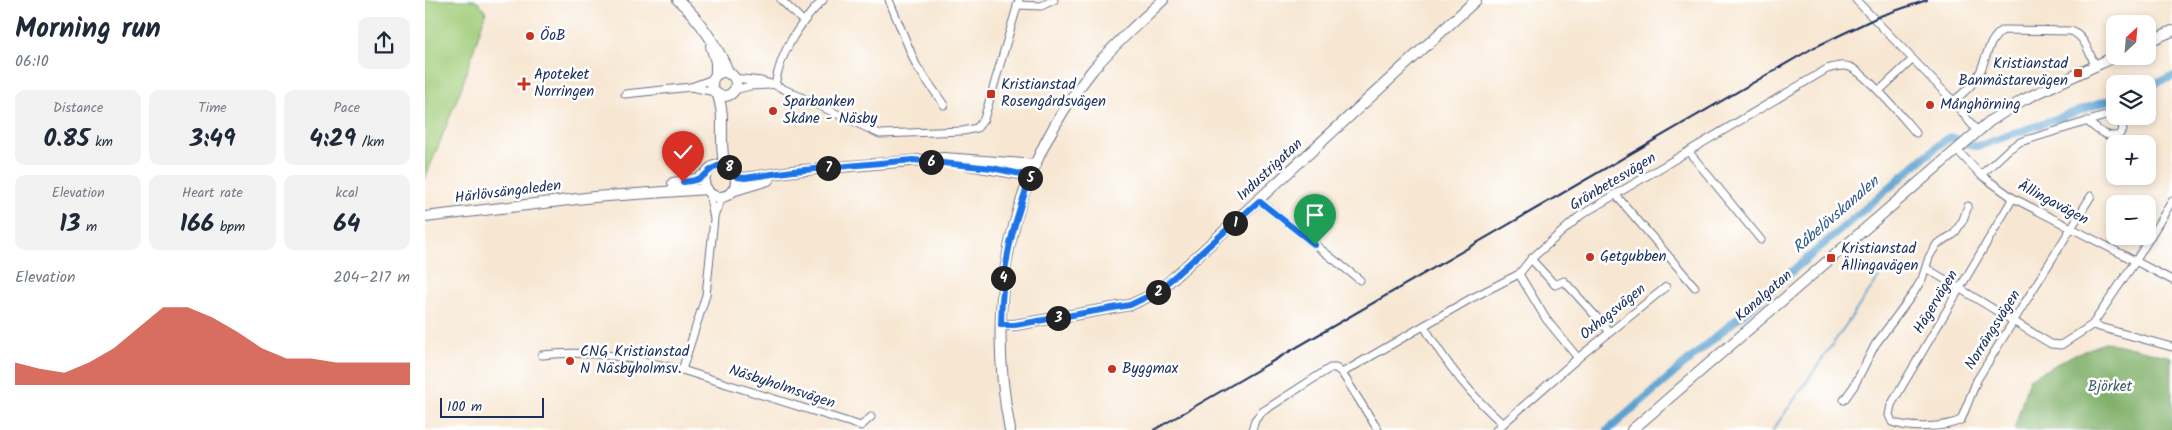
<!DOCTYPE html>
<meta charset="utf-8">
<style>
body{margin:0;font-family:Kalam,sans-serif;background:#f2f2f3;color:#1f2937;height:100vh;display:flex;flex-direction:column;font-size:19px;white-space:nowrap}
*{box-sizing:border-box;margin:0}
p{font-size:16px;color:#747a83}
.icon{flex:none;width:28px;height:28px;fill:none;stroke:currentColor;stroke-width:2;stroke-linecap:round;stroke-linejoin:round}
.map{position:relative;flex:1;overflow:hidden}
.sheet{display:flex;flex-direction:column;background:#fff;width:425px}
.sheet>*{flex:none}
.needle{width:32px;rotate:26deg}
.buttons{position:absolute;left:1681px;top:15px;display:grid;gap:10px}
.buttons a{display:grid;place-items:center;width:50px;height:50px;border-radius:10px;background:#fff;box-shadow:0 2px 8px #0003;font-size:25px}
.scale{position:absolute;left:15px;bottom:12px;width:104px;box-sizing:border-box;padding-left:5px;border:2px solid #1b2f5e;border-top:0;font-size:14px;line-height:18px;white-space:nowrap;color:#1b2f5e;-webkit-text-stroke:4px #fff;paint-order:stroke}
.pin{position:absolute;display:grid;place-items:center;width:42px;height:42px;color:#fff;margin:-51px -21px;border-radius:50% 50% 50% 0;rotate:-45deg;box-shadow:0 0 5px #0007}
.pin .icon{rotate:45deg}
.km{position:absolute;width:25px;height:25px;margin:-12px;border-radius:50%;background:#222;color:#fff;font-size:14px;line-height:25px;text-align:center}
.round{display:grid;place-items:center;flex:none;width:52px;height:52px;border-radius:10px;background:#f2f2f3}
.overview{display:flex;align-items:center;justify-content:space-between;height:85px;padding:0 15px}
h1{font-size:28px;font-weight:700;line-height:38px}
.figures{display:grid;grid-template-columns:repeat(3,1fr);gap:8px;height:85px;padding:5px 15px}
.figures div{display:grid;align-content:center;border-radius:10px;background:#f2f2f3;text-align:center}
.figures b{font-size:25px;font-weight:700}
.figures small{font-size:14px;font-weight:400}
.figures p{font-size:14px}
.chart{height:140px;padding:10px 15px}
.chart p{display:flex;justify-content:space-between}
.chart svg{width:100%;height:90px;margin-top:5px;fill:#c8321e;opacity:.7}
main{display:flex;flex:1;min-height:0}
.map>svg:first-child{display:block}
</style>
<main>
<section class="sheet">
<div class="overview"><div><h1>Morning run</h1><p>06:10</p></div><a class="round"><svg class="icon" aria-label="share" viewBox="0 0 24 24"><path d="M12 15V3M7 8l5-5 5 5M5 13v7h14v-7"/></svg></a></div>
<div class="figures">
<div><p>Distance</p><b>0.85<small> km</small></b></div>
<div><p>Time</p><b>3:49</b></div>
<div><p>Pace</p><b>4:29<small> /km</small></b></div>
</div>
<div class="figures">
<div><p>Elevation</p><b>13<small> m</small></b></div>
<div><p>Heart rate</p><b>166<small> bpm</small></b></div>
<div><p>kcal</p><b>64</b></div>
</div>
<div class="chart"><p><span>Elevation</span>204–217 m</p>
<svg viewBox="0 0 160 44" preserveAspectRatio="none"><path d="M0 44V33L10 36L20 38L30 33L40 26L50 16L60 6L70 6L80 11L90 18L100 26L110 31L120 31L130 33L140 33L150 33L160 33V44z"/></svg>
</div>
</section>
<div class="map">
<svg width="1747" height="430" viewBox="0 0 1747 430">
<rect width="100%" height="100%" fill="#fff"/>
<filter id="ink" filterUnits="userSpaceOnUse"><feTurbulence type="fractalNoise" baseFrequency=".02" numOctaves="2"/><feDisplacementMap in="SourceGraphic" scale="10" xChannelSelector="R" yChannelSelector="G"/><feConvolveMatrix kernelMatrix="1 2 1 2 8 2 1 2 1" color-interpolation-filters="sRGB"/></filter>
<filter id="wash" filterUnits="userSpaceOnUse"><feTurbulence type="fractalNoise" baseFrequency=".0096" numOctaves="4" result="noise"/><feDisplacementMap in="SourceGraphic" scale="20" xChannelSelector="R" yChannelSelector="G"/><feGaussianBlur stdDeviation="1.12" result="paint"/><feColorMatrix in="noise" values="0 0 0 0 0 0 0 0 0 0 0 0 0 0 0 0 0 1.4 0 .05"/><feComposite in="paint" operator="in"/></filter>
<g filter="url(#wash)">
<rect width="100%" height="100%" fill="#f7e7d2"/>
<path fill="#a2ce7b" stroke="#5e7e6c" d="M 0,0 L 51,0 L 61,12 L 36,89 L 0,179 Z"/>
<path fill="#81b16b" stroke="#4e7064" d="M 1682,342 L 1747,357 L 1747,430 L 1589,430 L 1604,379 L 1648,355 Z"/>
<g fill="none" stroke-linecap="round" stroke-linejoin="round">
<path stroke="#5aa1d0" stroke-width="2" d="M 1348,430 L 1461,267"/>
<g stroke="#5aa1d0" stroke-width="8">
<path d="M 1722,86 L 1747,77"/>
<path d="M 1183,430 L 1516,143 L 1526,137 L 1550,146 L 1557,145 L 1690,98"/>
</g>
</g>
</g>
<g filter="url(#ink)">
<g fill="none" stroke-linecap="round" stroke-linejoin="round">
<g stroke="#686f87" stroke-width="9">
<g id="street">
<path d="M 356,0 L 378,21"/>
<path d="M 464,0 L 491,65 L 519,105"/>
<path d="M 1431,0 L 1528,101 L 1552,131"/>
<path d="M 592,5 L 616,6 L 629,0"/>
<path d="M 308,78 L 336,81 L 350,85 L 455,134 L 538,131 L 552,128 L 559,119 L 594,0"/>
<path d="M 350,85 C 356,50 374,24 398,0"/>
<path d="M 266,87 L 290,92"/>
<path d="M 309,90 L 325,86 L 344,85"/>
<path d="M 1454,91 L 1487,60"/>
<path d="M 200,94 L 266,87 L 288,79"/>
<path d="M 1528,101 C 1538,94 1549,84 1555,72 C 1562,57 1563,40 1578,30 L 1646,31 C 1660,36 1664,53 1670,65"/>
<path d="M 1662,121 C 1672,129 1681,139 1694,135 L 1698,129 L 1694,116"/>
<path d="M 1532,150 L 1556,175 L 1588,198 L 1747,280"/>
<path d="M 1264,152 L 1336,240"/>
<path d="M 1556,175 L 1584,149 L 1595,142 L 1690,113"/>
<path d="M 1190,194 L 1270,287"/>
<path d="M 1588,198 L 1466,405 L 1464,415 L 1467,422 C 1484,429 1519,428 1536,420 L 1552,380 L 1666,196"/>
<path d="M 834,201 L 935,280"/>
<path d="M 289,216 L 298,196"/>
<path d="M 1106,259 L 1130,285 L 1139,281 L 1185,332"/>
<path d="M 1501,268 L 1626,344 L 1636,345 L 1667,325 L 1747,347"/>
<path d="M 1094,274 L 1121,319 L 1153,358"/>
<path d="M 1667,325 L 1710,262 L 1747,201"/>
<path d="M 999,326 C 1021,364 1045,395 1078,424"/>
<path d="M 117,355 C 168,349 208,358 257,370 L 281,295 L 289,219 L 284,192"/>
<path d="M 257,370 L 436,426 L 446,417"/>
<path d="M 917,373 L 1045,299 L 1094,274 L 1106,259 L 1156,215 L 1402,69 C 1410,67 1417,64 1425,67 C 1442,74 1478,118 1491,133"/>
<path d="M 1419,400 L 1429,386 L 1450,345 L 1488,294 L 1497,279 L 1504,257 L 1512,244 L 1529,234 L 1538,220 L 1543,206"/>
<path d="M 827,430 L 830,420 L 837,412 L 905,368 L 911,368 L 917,373 L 953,430"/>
<path d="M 1071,430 L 1153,358 L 1241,287"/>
</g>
</g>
<g stroke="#686f87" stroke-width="12">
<g id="secondary">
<path d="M 253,0 C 273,17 295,50 304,74"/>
<path d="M 1722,42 L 1747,31"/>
<path d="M 286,46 L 291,62 L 291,75"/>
<circle cx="299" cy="84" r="12"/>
<path d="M 293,95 C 295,102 297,111 297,119 C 297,134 296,147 299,163 L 305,168"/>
<path d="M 544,165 L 606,176"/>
<circle cx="295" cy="181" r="16"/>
<path d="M 308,171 L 312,177 L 320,178 L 368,171 L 519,158 L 611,165"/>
<path d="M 248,183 L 272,179 L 281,174"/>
<path d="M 307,191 L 343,180"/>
<path d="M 0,217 L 169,197 L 282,189"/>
<path d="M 576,325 L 590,325 L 705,305 L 733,292 L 1051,0"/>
<path d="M 585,430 C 560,302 584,175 666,72 C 687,46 714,23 738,0"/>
<path d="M 1207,430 L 1565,121 L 1598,100 L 1691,56"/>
</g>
</g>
<use href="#street" stroke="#fff" stroke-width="7"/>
<use href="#secondary" stroke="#fff" stroke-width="10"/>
<path stroke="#1b2f5e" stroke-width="2" d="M 729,430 L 1388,48 L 1455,16 L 1502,0"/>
</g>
</g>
<g fill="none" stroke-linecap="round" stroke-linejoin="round" filter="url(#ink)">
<g stroke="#fff" stroke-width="10">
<path id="route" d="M 258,182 C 266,181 275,180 281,174 C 294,162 301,161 312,177 L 320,178 L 368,171 L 488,160 L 567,168 L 606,176 C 586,230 577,267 576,325 L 590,325 L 705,305 L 732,292 L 834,201 L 890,245"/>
</g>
<use href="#route" stroke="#1a73e8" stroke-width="6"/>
</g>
<g fill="#c8321e" stroke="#fff" stroke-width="2">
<circle cx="105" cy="36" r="5"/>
<rect x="1648" y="68" width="10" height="10" rx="2.5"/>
<path d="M96.5 76.5h5v5h5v5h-5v5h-5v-5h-5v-5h5z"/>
<rect x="561" y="89" width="10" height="10" rx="2.5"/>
<circle cx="1505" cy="105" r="5"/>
<circle cx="348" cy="111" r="5"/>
<circle cx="1165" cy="257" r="5"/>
<rect x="1401" y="253" width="10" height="10" rx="2.5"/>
<circle cx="145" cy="361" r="5"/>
<circle cx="687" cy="369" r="5"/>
</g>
<g text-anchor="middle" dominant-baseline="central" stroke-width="5" stroke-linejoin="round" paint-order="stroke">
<g font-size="15" fill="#1b2f5e" stroke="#fff" text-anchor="start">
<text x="115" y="36">ÖoB</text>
<text x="1643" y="64" text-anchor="end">Kristianstad<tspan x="1643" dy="17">Banmästarevägen</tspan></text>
<text x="109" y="75">Apoteket<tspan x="109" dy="17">Norringen</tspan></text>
<text x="576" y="85">Kristianstad<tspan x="576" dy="17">Rosengårdsvägen</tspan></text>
<text x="358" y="102">Sparbanken<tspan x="358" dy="17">Skåne - Näsby</tspan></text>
<text x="1515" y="105">Månghörning</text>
<text x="1416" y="249">Kristianstad<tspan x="1416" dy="17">Ällingavägen</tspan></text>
<text x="1175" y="257">Getgubben</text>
<text x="155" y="352">CNG Kristianstad<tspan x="155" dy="17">N Näsbyholmsv.</tspan></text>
<text x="697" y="369">Byggmax</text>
</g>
<g font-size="15" fill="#1b2f5e" stroke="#fff">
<text transform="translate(845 170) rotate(-43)">Industrigatan</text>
<text transform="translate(1188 182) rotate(-31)">Grönbetesvägen</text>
<text transform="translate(83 192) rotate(-7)">Härlövsängaleden</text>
<text transform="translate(1628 203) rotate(28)">Ällingavägen</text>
<text transform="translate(1339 296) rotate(-41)">Kanalgatan</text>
<text transform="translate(1511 302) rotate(-59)">Hägervägen</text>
<text transform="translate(1188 312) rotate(-39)">Oxhagsvägen</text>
<text transform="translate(1568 330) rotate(-58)">Norrängsvägen</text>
<text transform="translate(357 387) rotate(18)">Näsbyholmsvägen</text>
</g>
<g font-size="15" fill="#445f67" stroke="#fff">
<text x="1685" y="387">Björket</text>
</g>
<g font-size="16" font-style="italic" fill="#345d8c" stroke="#fff">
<text transform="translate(1411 215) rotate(-41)">Råbelövskanalen</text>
</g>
</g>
</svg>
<div class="buttons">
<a><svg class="needle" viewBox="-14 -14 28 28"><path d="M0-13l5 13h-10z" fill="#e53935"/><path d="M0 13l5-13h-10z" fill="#747a83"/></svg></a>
<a><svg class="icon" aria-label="layers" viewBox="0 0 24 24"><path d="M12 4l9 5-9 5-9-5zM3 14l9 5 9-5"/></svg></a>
<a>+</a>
<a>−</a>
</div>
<div class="scale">100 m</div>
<div class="pin" style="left:890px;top:245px;background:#1e9e55"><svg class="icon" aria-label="arrive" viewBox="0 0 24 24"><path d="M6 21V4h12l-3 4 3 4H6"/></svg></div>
<div class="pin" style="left:258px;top:182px;background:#d93025"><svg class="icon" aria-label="check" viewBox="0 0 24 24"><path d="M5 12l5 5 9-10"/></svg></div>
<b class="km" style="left:810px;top:223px">1</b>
<b class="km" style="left:733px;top:292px">2</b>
<b class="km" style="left:633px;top:318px">3</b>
<b class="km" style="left:578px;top:278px">4</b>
<b class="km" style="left:605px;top:178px">5</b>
<b class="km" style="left:506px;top:162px">6</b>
<b class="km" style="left:403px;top:168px">7</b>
<b class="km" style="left:304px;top:167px">8</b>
</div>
</main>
